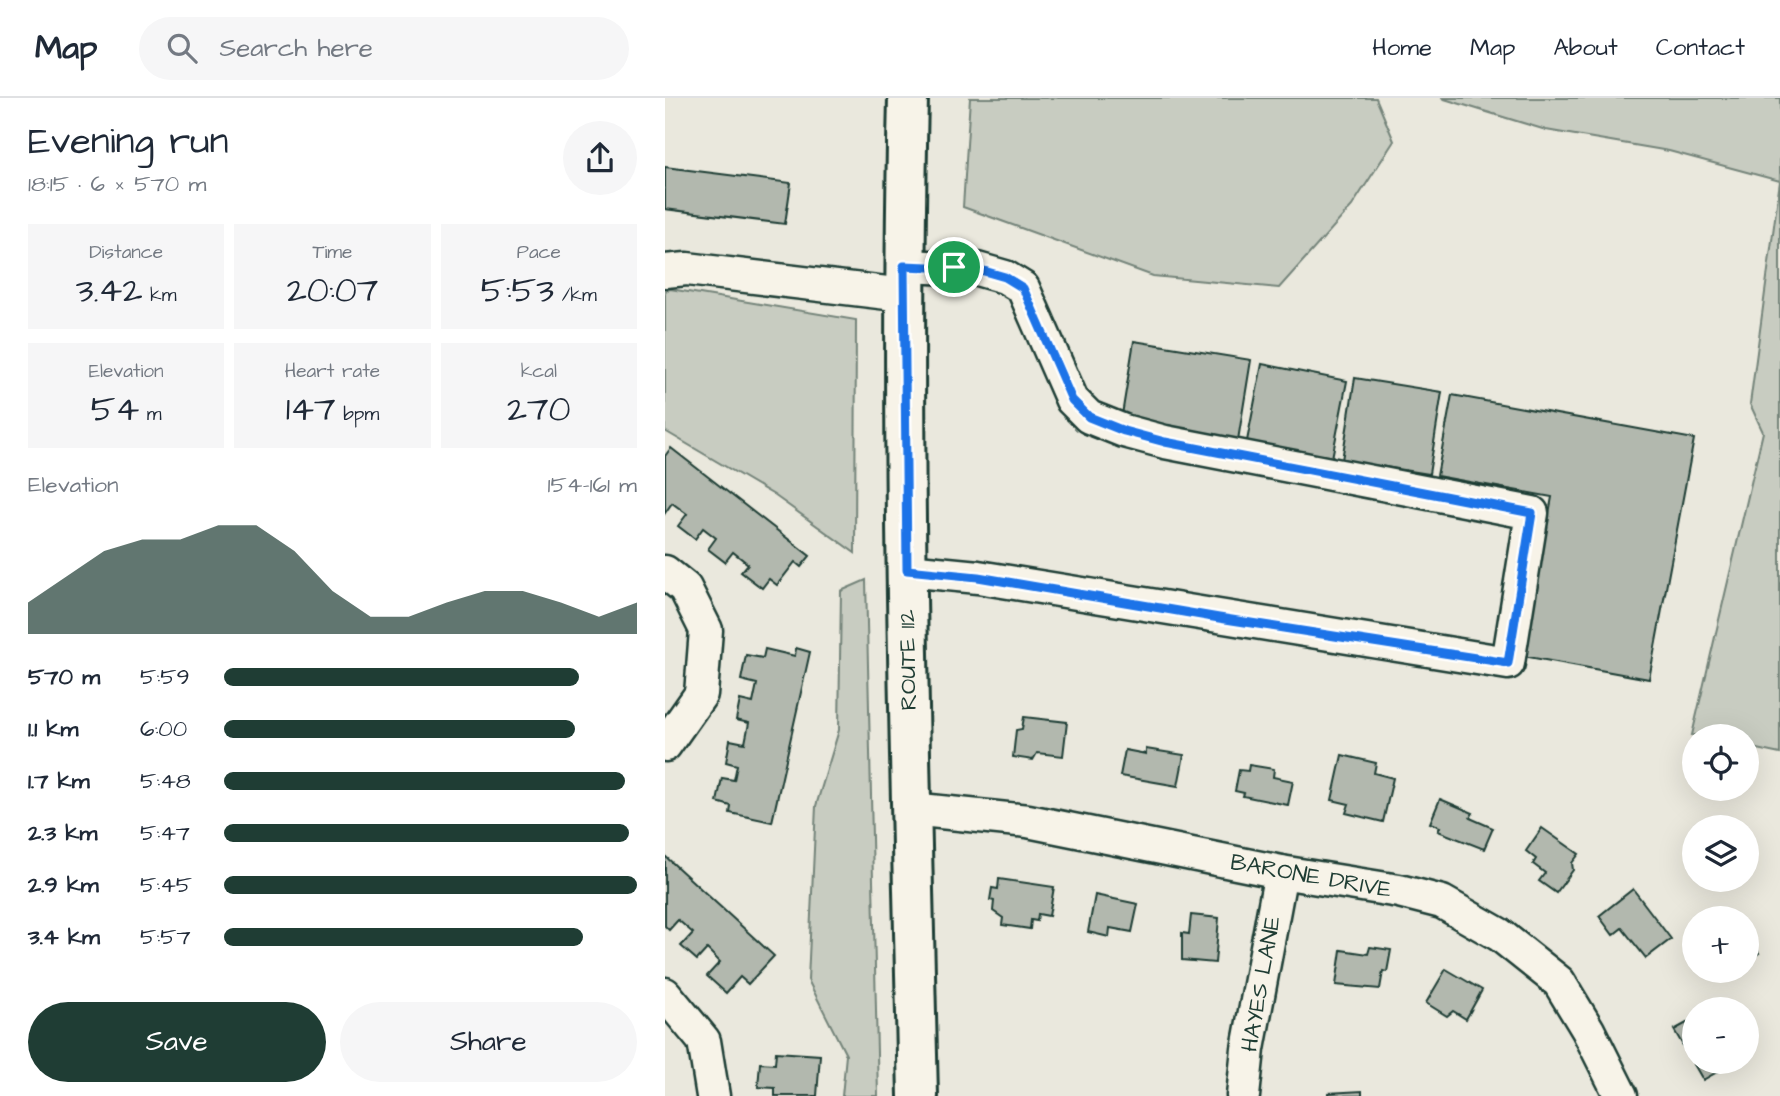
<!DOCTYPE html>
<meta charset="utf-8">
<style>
body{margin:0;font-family:"Architects Daughter",sans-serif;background:#f6f6f7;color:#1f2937;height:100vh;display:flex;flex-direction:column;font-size:26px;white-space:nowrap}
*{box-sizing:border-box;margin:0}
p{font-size:23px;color:#747a83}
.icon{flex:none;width:38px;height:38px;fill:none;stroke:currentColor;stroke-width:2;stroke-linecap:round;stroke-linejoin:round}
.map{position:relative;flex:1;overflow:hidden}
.sheet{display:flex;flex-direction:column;background:#fff;width:665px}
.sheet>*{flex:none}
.fabs{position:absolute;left:1017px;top:626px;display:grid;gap:14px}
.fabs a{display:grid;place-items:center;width:77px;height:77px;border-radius:50%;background:#fff;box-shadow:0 7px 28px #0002;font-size:35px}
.pin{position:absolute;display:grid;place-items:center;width:60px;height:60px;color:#fff;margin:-30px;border:4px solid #fff;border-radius:50%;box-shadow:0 2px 7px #0007}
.round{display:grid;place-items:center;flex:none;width:74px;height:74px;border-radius:37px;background:#f6f6f7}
.summary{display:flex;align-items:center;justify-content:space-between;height:119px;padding:0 28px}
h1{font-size:38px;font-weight:600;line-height:52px}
.stats{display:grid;grid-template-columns:repeat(3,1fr);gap:10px;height:119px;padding:7px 28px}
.stats div{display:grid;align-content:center;border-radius:0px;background:#f6f6f7;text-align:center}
.stats b{font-size:35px;font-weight:600}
.stats small{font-size:19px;font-weight:400}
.stats p{font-size:19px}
.chart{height:196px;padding:14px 28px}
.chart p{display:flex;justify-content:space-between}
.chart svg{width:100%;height:126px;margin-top:7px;fill:#1f3d34;opacity:.7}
.button{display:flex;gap:14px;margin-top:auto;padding:14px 28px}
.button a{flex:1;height:80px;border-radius:42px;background:#1f3d34;color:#fff;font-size:28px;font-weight:600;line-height:80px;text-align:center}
.button a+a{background:#f6f6f7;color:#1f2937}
ul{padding:0 28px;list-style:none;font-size:23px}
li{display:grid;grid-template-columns:112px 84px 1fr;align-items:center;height:52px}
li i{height:18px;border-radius:9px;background:#1f3d34}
header{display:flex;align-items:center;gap:42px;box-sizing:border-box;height:98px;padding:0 35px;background:#fff;border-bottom:2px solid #e0e1e3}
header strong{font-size:33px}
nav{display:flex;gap:38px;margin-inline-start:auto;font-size:24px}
.search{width:490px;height:63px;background:#f6f6f7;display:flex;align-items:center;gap:18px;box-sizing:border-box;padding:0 24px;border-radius:38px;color:#747a83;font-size:26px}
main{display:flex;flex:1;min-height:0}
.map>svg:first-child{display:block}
</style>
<header>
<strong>Map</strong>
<div class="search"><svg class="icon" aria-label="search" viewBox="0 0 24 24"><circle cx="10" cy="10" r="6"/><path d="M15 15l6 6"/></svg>Search here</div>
<nav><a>Home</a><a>Map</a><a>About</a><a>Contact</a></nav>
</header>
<main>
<section class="sheet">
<div class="summary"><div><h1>Evening run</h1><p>18:15 · 6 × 570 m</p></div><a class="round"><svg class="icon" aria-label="share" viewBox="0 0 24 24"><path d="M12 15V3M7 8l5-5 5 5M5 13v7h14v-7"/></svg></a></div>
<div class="stats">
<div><p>Distance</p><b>3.42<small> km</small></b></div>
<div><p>Time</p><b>20:07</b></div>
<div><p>Pace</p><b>5:53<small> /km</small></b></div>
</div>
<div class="stats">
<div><p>Elevation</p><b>54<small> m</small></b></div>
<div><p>Heart rate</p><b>147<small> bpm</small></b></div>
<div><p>kcal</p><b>270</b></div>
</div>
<div class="chart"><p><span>Elevation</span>154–161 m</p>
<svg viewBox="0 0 160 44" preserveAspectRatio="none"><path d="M0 44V33L10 24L20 15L30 11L40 11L50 6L60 6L70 15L80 29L90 38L100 38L110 33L120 29L130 29L140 33L150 38L160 33V44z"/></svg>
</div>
<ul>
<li><b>570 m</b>5:59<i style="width:86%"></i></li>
<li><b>1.1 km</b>6:00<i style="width:85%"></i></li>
<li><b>1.7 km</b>5:48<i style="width:97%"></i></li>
<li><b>2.3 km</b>5:47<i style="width:98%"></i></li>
<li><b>2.9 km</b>5:45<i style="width:100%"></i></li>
<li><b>3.4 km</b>5:57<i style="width:87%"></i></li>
</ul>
<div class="button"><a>Save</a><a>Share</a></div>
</section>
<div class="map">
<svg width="1115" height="998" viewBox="0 0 1115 998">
<rect width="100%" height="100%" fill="#eae8dd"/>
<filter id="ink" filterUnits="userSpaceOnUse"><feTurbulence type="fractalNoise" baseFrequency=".0143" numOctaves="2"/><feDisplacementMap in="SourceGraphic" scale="14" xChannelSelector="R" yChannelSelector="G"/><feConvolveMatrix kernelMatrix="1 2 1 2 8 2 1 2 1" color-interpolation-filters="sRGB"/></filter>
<g filter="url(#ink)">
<g fill="#c8ccc1" stroke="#74847a" stroke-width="2">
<path d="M 305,0 L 711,0 L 729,43 L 687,108 L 614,190 L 488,178 L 298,109 Z"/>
<path d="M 776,0 L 1115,0 L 1115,656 L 1082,649 L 1082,639 L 1027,637 L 1098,334 L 1085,306 L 1115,83 L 1004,53 L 881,32 Z"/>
<path d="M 5,191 L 191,222 L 190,455 L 109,397 L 0,333 L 0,193 Z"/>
<path d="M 201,482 L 213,998 L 177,998 L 181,957 L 143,882 L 151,708 L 174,632 L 176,493 Z"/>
</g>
<g fill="#b2b8ae" stroke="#1f3d34" stroke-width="2">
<path d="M 0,69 L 126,85 L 120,126 L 0,111 Z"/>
<path d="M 469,243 L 586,262 L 573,342 L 456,323 Z"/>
<path d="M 597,266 L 682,283 L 667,360 L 582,343 Z"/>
<path d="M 690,280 L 777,294 L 764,376 L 677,362 Z"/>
<path d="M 787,297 L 1029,341 L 984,581 L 858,558 L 887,399 L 772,378 Z"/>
<path d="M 6,350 L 145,458 L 136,469 L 130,464 L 112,487 L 104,481 L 97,490 L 76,474 L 83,466 L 68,454 L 60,464 L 43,451 L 51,440 L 38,430 L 30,441 L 13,428 L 22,416 L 7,405 L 0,415 L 0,358 Z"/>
<path d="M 131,550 L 145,554 L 107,724 L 65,715 L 66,708 L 52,704 L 57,680 L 69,682 L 72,667 L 61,664 L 65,642 L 80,645 L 84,625 L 71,622 L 75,602 L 88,605 L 92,586 L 76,582 L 81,557 L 98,560 L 100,551 L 130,558 Z"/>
<path d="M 359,619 L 402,624 L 398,658 L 372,655 L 368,662 L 348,659 L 351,632 L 357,631 Z"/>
<path d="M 481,651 L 519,657 L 513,688 L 455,678 L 460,652 L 481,656 Z"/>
<path d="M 677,657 L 711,665 L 709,675 L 728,680 L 718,724 L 681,715 L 684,706 L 667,702 Z"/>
<path d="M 584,667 L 609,671 L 608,679 L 628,683 L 623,707 L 578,698 L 579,695 L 570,693 L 574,672 L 583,673 Z"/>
<path d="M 775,701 L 808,715 L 805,720 L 828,730 L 819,751 L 773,733 L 775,729 L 765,725 Z"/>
<path d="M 877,730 L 914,756 L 907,765 L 908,772 L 891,795 L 874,783 L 880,775 L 868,766 L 871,761 L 861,753 Z"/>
<path d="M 0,758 L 109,858 L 83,886 L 75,879 L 61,895 L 42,878 L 55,864 L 42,851 L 32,862 L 16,848 L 28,835 L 13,822 L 4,832 L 0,828 Z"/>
<path d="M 334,781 L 389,789 L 384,818 L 373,816 L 372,823 L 366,822 L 365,831 L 337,827 L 338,820 L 328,813 L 329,803 L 325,802 L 327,790 L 333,791 Z"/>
<path d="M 968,791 L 1006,841 L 981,860 L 957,830 L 948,837 L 934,818 Z"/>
<path d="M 430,797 L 473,806 L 467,834 L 445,830 L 444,839 L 423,834 Z"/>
<path d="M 526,817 L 554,820 L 550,865 L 517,862 L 517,835 L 524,836 Z"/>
<path d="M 1087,845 L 1094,855 L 1085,861 L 1082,848 Z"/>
<path d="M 705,849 L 726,852 L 722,874 L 718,873 L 715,891 L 671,887 L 676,852 L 703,856 Z"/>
<path d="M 781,871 L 817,892 L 801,921 L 788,913 L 782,918 L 761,905 Z"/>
<path d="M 1029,921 L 1029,964 L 1056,964 L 1059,970 L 1038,982 L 1009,932 Z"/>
<path d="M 111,954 L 155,957 L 152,998 L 110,998 L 110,990 L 93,989 L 95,965 L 110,966 Z"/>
<path d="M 697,993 L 697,998 L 663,998 L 663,995 Z"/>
</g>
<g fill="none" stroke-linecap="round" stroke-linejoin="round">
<g stroke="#1f3d34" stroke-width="37">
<g id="minor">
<path d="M 239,168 L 312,171 L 340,179 L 358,190 L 407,302 L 424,319 L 459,333 L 500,344 L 867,415 L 843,565 L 313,479 L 242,472"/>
<path d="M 0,173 L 22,171 L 239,197"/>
<path d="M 0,474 L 20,490 L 41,532 L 36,596 L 0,647"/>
<path d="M 246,711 L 363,723 L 616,774 L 734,793 L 777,804 L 835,837 L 894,884 L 923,932 L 956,998"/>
<path d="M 0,896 L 39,943 L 48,998"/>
<path d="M 578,998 L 583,951 L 616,774"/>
</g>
</g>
<g stroke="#1f3d34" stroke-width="44">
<path id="major" d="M 243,0 C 235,333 245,665 253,998"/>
</g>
<use href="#minor" stroke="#f7f3e8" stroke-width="32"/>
<use href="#major" stroke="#f7f3e8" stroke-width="38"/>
</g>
</g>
<g fill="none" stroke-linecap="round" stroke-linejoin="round" filter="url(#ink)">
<g stroke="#fff" stroke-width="14">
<path id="route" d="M 239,168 L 312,171 L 340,179 L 358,190 L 407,302 L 424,319 L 459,333 L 500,344 L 867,415 L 843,565 L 554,520 L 313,479 L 242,472 Z"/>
</g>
<use href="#route" stroke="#1a73e8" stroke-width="9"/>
</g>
<g text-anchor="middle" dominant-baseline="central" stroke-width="5" stroke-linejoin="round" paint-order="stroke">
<g font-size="23" fill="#1f3d34" stroke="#f7f3e8">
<text transform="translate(243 562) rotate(-91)">ROUTE 112</text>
<text transform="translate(646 778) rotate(10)">BARONE DRIVE</text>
<text transform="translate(596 886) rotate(-80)">HAYES LANE</text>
</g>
</g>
</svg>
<div class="fabs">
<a><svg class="icon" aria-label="locate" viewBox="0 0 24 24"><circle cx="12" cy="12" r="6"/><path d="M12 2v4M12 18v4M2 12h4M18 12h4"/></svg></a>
<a><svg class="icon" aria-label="layers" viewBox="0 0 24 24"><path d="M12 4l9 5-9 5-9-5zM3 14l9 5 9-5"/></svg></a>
<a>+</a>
<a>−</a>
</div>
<div class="pin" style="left:289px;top:169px;background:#1e9e55"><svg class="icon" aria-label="arrive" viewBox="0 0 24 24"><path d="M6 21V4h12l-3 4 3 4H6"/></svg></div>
</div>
</main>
